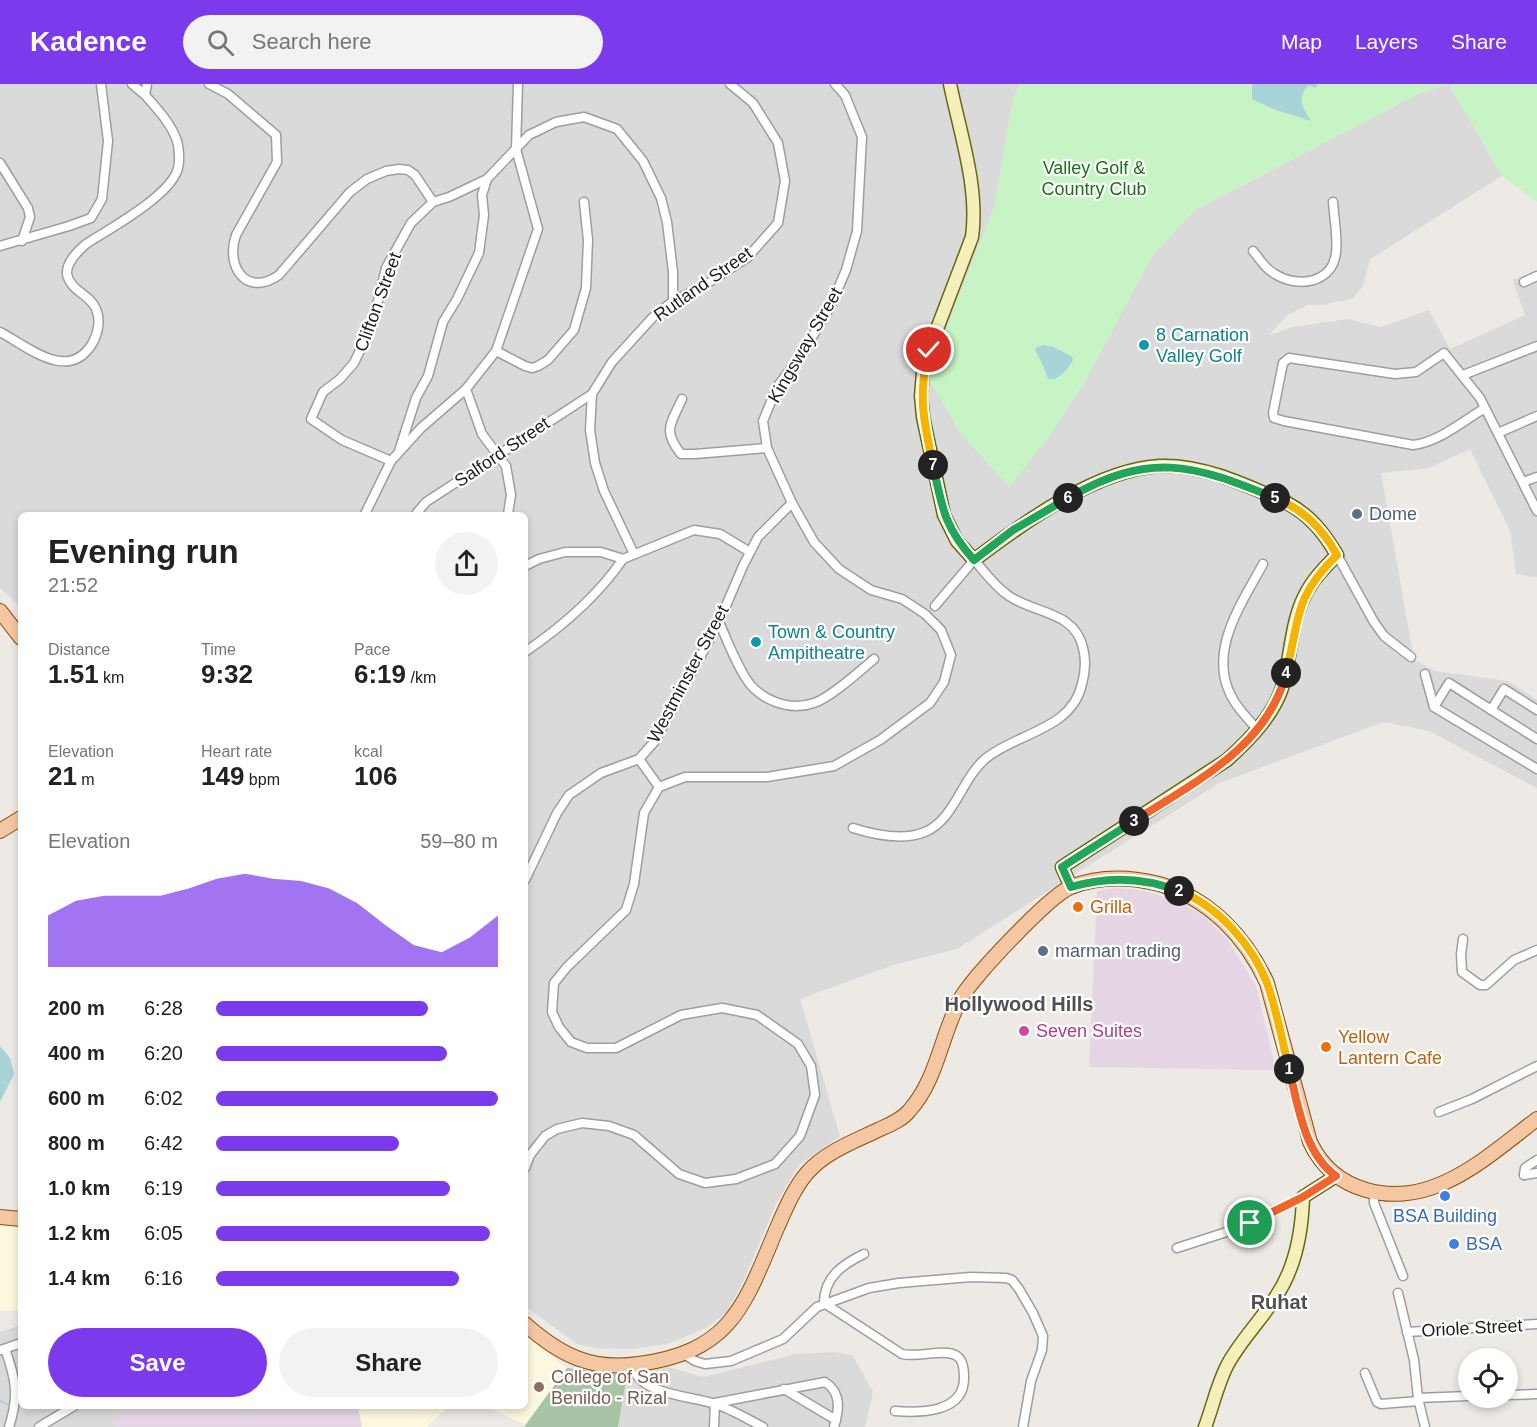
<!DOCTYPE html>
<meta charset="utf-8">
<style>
body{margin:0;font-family:Arial,sans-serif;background:#f2f2f2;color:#222;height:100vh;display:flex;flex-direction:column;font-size:22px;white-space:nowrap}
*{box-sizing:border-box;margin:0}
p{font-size:20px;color:#767676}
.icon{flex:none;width:33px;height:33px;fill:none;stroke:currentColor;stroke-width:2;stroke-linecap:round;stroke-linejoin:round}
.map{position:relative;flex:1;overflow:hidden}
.sheet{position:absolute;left:18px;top:428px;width:510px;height:897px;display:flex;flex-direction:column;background:#fff;border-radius:9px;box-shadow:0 3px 9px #0003}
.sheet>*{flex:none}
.buttons{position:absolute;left:1458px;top:1264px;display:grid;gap:12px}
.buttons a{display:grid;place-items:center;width:60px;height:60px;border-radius:50%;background:#fff;box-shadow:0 3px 9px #0003;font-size:30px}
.pin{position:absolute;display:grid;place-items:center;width:51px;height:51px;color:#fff;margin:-26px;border:3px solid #fff;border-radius:50%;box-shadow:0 2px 6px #0007}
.km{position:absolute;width:30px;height:30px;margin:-15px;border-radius:50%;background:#222;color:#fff;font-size:16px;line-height:30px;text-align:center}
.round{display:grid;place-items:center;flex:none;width:63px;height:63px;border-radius:32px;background:#f2f2f2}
.overview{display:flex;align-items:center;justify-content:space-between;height:102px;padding:0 30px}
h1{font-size:33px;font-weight:700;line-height:45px}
.figures{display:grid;grid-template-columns:repeat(3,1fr);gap:9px;height:102px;padding:6px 30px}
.figures div{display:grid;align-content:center}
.figures b{font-size:26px;font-weight:700}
.figures small{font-size:16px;font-weight:400}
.figures p{font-size:16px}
.chart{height:168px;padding:12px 30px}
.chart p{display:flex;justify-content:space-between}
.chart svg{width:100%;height:108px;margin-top:6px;fill:#7c3aed;opacity:.7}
.button{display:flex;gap:12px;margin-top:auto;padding:12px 30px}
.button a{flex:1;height:69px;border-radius:36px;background:#7c3aed;color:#fff;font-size:24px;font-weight:700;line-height:69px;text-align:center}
.button a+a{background:#f2f2f2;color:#222}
ul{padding:0 30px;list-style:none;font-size:20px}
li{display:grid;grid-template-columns:96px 72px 1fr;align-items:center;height:45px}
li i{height:15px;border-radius:8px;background:#7c3aed}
header{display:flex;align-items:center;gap:36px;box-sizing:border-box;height:84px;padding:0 30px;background:#7c3aed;color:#fff}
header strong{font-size:28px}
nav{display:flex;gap:33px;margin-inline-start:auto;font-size:21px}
.search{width:420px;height:54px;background:#f2f2f2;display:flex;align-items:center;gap:15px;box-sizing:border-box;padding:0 21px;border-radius:33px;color:#767676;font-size:22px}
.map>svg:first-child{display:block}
</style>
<header>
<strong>Kadence</strong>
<div class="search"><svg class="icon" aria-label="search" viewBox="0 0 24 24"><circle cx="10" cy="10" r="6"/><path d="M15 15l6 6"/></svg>Search here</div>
<nav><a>Map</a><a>Layers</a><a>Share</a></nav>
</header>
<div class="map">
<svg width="1537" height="1343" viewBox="0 0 1537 1343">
<rect width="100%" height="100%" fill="#ede9e4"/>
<g fill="#dbdada">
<path d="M 0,0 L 1019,0 L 1012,21 L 994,124 L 927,293 L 1048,354 L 1085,297 L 1153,170 L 1195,126 L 1418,10 L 1449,0 L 1502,92 L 1370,175 L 1363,202 L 1352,215 L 1320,221 L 1308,221 L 1289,230 L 1269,251 L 1293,243 L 1348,235 L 1381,243 L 1429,226 L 1450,265 L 1525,231 L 1513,196 L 1537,186 L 1537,493 L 1516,490 L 1510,447 L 1470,365 L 1429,384 L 1381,389 L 1414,576 L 1435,587 L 1508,597 L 1537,616 L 1537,704 L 1429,647 L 1384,638 L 1219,699 L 957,865 L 893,881 L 800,915 L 840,1052 L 799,1081 L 776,1120 L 742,1200 L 726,1229 L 708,1243 L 668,1260 L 632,1265 L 595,1264 L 577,1260 L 525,1222 L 525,430 L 21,430 L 21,523 L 0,504 Z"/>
<path d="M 21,1241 L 21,1322 L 114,1322 L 116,1343 L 0,1343 L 0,1248 Z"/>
<path d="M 835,1268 L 853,1272 L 873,1308 L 865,1343 L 618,1343 L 627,1291 L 668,1283 L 704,1293 L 796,1270 Z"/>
</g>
<g fill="#e6d6e5">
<path d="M 1117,804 L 1145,807 L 1181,818 L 1205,833 L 1228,856 L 1256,902 L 1276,986 L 1089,983 L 1097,807 Z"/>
<path d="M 114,1322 L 358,1322 L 362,1343 L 116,1343 Z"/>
</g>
<g fill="#fcf8de">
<path d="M 0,1139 L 21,1144 L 20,1226 L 0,1227 Z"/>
<path d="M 525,1250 L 567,1284 L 526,1341 L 485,1322 L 525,1322 Z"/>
<path d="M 358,1322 L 448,1322 L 427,1343 L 362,1343 Z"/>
</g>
<path fill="#a7c4a7" d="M 567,1284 L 627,1291 L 618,1343 L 524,1343 Z"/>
<path fill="#c6f4c4" d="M 1019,0 L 1537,0 L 1537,118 L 1502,92 L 1449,0 L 1418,10 L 1194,126 L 1153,171 L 1085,297 L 1048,354 L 1009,403 L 961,350 L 927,293 L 994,124 L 1012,21 Z"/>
<g fill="#a8d3d7">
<path d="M 1252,0 L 1318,0 L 1315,4 L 1309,1 C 1296,14 1303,24 1311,37 L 1273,25 L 1252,15 Z"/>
<path d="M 1044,261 L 1054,263 L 1072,273 L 1073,276 C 1067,286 1060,296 1048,295 L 1044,283 L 1035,266 L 1037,263 Z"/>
<path d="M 0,962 L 10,974 L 14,990 L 0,1018 Z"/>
</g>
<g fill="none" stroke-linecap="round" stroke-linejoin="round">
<path stroke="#a8d3d7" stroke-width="2" d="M 0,1317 L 7,1320"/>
<g stroke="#9e9e9e" stroke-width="11">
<g id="street">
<path d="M 132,0 L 145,11"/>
<path d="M 209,0 L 228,10 L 276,51 L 277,78 L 236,151 C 225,182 246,214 279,191 L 350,108 L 367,95 L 386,87 L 399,85 L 408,86 L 415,91 L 433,118"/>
<path d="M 0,79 L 28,124 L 30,133 L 22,157"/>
<path d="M 0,162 L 69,142 L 91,134 L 102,115 L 108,57 L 101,0"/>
<path d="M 1253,167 C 1259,174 1266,186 1275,190 C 1297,204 1332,200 1336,169 C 1338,153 1334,134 1333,118"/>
<path d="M 1524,198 L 1537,192"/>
<path d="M 0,248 C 27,262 68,299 92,260 C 98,250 101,236 96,225 C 91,211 70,207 67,190 C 66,178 78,167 86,160 C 109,145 172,111 178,84 C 180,77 179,64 177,57 C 171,39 157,25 145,11 L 147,0"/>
<path d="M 496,267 L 525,282 L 532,284 L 538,282 L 548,276 L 574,246 L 586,204 L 588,156 L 584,118"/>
<path d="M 1463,291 L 1537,262"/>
<path d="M 466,305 L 482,350 L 506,382 L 511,411 L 508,430"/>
<path d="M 682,315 C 671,340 662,346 681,370 L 695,370 L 767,364"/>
<path d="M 1485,324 C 1463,337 1439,358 1413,361 L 1284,337 L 1274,334 L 1273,329 L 1283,279 L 1289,274 L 1395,290 L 1416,288 L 1444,269 L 1480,314 L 1537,427"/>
<path d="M 1498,349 L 1537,332"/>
<path d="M 399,367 L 416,314 L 428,292 L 443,238 L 457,215 L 479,169 L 484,131 L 482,111 L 487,95"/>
<path d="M 391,377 L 342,356 L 311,335 L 323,308 L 340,295 L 354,279 L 372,241 L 386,184 L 411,139 L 433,118 L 449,113 L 487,95 L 529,51 L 556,38 L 584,33 L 617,45 L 643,77 L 661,114 L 667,138 L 673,188 L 673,217"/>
<path d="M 1523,398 L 1537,393"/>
<path d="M 365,430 L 391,377 L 421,344 L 466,305 L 496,267 L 538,145 L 516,65 L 518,0"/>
<path d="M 416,430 L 426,418 L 592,310"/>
<path d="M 634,470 L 604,407 L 595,379 L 590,346 L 592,310 L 612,278 L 653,233 L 673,217 L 702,203 L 747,174 L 778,139 L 785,97 L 778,59 L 753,19 L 730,0"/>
<path d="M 1337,471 L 1374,538 L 1384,552 L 1411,573"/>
<path d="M 525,482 L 539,475 L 565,468 L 601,468 L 623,475 L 694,446 L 720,450 L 750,468"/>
<path d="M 719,538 C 727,556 734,575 745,593 C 758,615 788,628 814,619 C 830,614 860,587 874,575"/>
<path d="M 525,568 C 563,542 597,513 623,475"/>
<path d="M 1425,590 L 1434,623 L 1537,685"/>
<path d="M 1434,623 L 1449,599 L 1537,655"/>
<path d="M 1491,626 L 1504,605 L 1537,626"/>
<path d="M 1257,645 C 1249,636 1240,627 1234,617 C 1205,570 1241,521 1263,480"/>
<path d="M 639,675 L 659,703"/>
<path d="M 853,744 C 875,751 903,757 925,748 C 955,735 961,696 985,675 C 1016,649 1072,646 1082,600 C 1085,589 1086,575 1083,564 C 1075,527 1035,530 1009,512 C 995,503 985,488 974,476 L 935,522"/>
<path d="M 525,796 L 557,729 L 569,711 L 601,689 L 639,675 L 655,657 L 719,538 L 743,482 L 758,453 L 792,419"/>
<path d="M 1463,855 L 1461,870 L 1462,888 L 1480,901 L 1486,901 L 1514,876 L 1537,866"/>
<path d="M 1439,1028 L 1472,1015 L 1537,982"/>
<path d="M 525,1084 L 530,1071 L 545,1052 L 557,1045 L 582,1039 L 609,1042 L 634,1051 L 679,1090 L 705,1099 L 736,1095 L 775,1080 L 800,1052 L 815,1011 L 811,982 L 798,960 L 757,931 L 722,924 L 681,931 L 616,964 L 587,964 L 571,958 L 559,943 L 552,928 L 554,899 L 567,883 L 626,826 L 634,800 L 644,729 L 659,703 L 685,693 L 767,693 L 834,682 L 880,656 L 930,619 L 944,598 L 951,571 L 941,546 L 925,530 L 902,515 L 871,506 L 839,485 L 814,458 L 792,419 L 767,364 L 763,337 L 777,303 L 804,267 L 831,221 L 846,186 L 857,147 L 862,53 L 845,11 L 835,0"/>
<path d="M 1524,1091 L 1525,1084 L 1537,1076"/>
<path d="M 1524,1091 L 1537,1089"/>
<path d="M 1374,1109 L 1374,1119 L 1403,1192"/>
<path d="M 1177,1164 L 1239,1144 L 1303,1113"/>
<path d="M 1398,1209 L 1414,1276 L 1418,1314 L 1425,1343"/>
<path d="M 824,1219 L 902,1270 C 918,1274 944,1264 957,1272 C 963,1276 964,1286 964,1293 C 965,1329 920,1329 895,1327"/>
<path d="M 824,1219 C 824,1193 843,1180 864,1170"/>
<path d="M 1407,1248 L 1537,1240"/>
<path d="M 5,1265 C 16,1295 19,1312 9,1343"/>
<path d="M 1,1266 L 21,1259"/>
<path d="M 684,1270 L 695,1277 L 705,1280 L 731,1277 L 783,1255 L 817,1223 L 869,1204 L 899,1199 L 971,1193 L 1006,1194 L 1012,1196 L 1019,1205 L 1033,1229 L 1043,1252 L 1042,1266 L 1031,1297 L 1023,1343"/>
<path d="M 633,1281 C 636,1310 690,1312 712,1319 C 730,1324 747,1335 763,1343"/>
<path d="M 1365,1289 L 1377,1318 L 1381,1320 L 1419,1317"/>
<path d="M 784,1305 L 836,1336"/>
<path d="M 1508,1311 L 1537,1310"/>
<path d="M 1418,1314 L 1468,1312"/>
<path d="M 39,1343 L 74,1322"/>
<path d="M 714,1343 L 715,1319 L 825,1298 C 842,1309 839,1326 834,1343"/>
</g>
</g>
<g stroke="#6a680e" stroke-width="15">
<g id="secondary">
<path d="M 950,0 C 960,49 979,104 972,153 L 929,266 L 923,288 L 921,312 L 923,333 L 944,431 L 957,457 L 974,476 C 1023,439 1097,385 1160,382 C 1203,380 1248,402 1287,419 C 1310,431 1324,449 1337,471 C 1325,483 1313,495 1305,511 C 1291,538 1291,572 1283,601 C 1274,631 1250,655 1227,676 L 1062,783 L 1071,803"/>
<path d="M 1205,1343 C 1213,1322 1218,1297 1229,1278 C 1242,1255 1261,1236 1275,1214 C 1296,1184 1302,1148 1303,1113 L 1336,1092"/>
</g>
</g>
<g stroke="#8a500c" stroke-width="16">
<g id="primary">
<path d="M 0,527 L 21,554"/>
<path d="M 0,747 L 21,734"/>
<path d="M 0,1133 L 21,1135"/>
<path d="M 525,1240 C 560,1271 591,1287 639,1280 C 732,1267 744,1222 777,1144 C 785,1126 794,1104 807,1089 C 825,1068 855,1057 878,1046 C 889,1041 902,1036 909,1027 C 938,995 941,950 961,914 C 973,893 1050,811 1071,803 C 1099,792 1131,793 1159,800 C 1209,814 1246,853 1267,899 L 1310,1058 C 1334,1109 1392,1121 1441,1100 C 1475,1086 1508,1057 1537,1035"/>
</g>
</g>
<use href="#street" stroke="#fff" stroke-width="8"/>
<use href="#secondary" stroke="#f4efbb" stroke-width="12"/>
<use href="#primary" stroke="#f4c6a2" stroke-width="14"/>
</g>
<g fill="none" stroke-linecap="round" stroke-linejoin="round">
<g stroke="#fff" stroke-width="12">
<path id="split-1" d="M 1250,1139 L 1303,1113 L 1336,1092 C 1304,1069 1298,1021 1289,985"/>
</g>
<g stroke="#fff" stroke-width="12">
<path id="split-2" d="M 1179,807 C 1218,822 1252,861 1267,899 C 1277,927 1282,956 1289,985"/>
</g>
<g stroke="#fff" stroke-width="12">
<path id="split-3" d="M 1134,737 L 1062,783 L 1071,803 C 1108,792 1143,793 1179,807"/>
</g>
<g stroke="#fff" stroke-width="12">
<path id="split-4" d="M 1134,737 C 1193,699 1268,663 1286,589"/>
</g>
<g stroke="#fff" stroke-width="12">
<path id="split-5" d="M 1275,414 C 1304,426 1322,444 1337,471 C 1293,514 1300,534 1286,589"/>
</g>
<g stroke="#fff" stroke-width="12">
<path id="split-6" d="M 1068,414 C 1150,367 1192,380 1275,414"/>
</g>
<g stroke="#fff" stroke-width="12">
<path id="split-7" d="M 933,381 C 942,423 944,443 974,476 L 1013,446 L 1068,414"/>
</g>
<g stroke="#fff" stroke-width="12">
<path id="split-8" d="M 929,266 C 917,311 924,337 933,381"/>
</g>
<use href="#split-1" stroke="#f0652b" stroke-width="8"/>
<use href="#split-2" stroke="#f5b400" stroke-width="8"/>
<use href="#split-3" stroke="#22a559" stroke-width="8"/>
<use href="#split-4" stroke="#f0652b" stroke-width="8"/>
<use href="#split-5" stroke="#f5b400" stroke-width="8"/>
<use href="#split-6" stroke="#22a559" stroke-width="8"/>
<use href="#split-7" stroke="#22a559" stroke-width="8"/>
<use href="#split-8" stroke="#f5b400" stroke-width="8"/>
</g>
<g fill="#0f9aa8" stroke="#fff" stroke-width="2">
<circle cx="1144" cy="261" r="6"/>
<circle cx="756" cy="558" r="6"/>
</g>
<g fill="#5c6f8a" stroke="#fff" stroke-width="2">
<circle cx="1357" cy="430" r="6"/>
<circle cx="1043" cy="867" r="6"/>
</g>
<g fill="#e8710a" stroke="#fff" stroke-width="2">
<circle cx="1078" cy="823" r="6"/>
<circle cx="1326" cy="963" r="6"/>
</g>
<circle fill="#d1479c" stroke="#fff" stroke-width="2" cx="1024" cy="947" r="6"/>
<g fill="#3f7fe0" stroke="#fff" stroke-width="2">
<circle cx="1445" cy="1112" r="6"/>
<circle cx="1454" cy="1160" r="6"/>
</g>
<circle fill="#8d6e63" stroke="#fff" stroke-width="2" cx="539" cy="1303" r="6"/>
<g text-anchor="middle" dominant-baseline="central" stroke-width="4.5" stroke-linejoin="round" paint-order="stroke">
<g font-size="18" fill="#197214" stroke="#fff">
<text x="1094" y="84">Valley Golf &amp;<tspan x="1094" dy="21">Country Club</tspan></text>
</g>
<g font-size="18" fill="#1d1d1d" stroke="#fff">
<text transform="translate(703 200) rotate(-35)">Rutland Street</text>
<text transform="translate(378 218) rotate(-70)">Clifton Street</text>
<text transform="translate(805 261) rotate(-60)">Kingsway Street</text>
<text transform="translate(502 368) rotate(-34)">Salford Street</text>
<text transform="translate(688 590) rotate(-62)">Westminster Street</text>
<text transform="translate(1472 1244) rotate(-3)">Oriole Street</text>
</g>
<g font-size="18" fill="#0d838f" stroke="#fff" text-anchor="start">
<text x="1156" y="251">8 Carnation<tspan x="1156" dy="21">Valley Golf</tspan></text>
<text x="768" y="548">Town &amp; Country<tspan x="768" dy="21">Ampitheatre</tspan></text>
</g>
<g font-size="18" fill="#4e5e75" stroke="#fff" text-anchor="start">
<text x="1369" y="430">Dome</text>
<text x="1055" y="867">marman trading</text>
</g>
<g font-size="18" fill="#c56008" stroke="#fff" text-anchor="start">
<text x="1090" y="823">Grilla</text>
<text x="1338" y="953">Yellow<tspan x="1338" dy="21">Lantern Cafe</tspan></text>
</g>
<g font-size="18" fill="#b23c85" stroke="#fff" text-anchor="start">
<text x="1036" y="947">Seven Suites</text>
</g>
<g font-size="18" fill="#366cbe" stroke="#fff">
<text x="1445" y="1132">BSA Building</text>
<text x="1466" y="1160" text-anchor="start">BSA</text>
</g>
<g font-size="18" fill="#785e54" stroke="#fff" text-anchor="start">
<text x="551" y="1293">College of San<tspan x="551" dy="21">Benildo - Rizal</tspan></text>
</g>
<g font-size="20" font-weight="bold" fill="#505050" stroke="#fff">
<text x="1019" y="920">Hollywood Hills</text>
<text x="1279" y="1218">Ruhat</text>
</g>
</g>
</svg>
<div class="buttons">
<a><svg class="icon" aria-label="locate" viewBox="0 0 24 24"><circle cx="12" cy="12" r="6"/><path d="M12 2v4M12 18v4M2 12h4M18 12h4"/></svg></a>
</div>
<div class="pin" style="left:1250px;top:1139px;background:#1e9e55"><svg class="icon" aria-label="arrive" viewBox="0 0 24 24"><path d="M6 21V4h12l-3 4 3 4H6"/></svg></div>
<div class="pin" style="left:929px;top:266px;background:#d93025"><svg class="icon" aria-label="check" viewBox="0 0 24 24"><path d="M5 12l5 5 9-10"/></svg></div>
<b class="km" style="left:1289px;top:985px">1</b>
<b class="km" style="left:1179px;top:807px">2</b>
<b class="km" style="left:1134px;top:737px">3</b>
<b class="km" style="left:1286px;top:589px">4</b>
<b class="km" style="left:1275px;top:414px">5</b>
<b class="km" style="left:1068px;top:414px">6</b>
<b class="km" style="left:933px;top:381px">7</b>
<section class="sheet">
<div class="overview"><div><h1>Evening run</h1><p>21:52</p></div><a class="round"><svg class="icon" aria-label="share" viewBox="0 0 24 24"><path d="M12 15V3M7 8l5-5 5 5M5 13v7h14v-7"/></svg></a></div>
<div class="figures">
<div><p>Distance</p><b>1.51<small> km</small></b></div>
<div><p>Time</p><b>9:32</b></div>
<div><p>Pace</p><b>6:19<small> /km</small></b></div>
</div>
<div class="figures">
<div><p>Elevation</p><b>21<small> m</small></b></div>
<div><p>Heart rate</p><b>149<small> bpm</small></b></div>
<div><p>kcal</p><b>106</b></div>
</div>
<div class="chart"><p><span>Elevation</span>59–80 m</p>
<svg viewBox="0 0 160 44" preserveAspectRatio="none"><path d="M0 44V23L10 17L20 15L30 15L40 15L50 12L60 8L70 6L80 8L90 9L100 12L110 18L120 27L130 35L140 38L150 32L160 23V44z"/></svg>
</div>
<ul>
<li><b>200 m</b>6:28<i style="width:75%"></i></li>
<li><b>400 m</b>6:20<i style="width:82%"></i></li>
<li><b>600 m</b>6:02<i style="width:100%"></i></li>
<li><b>800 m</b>6:42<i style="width:65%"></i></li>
<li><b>1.0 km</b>6:19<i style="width:83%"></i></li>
<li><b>1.2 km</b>6:05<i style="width:97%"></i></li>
<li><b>1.4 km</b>6:16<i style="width:86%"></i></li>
</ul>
<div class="button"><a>Save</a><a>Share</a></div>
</section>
</div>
